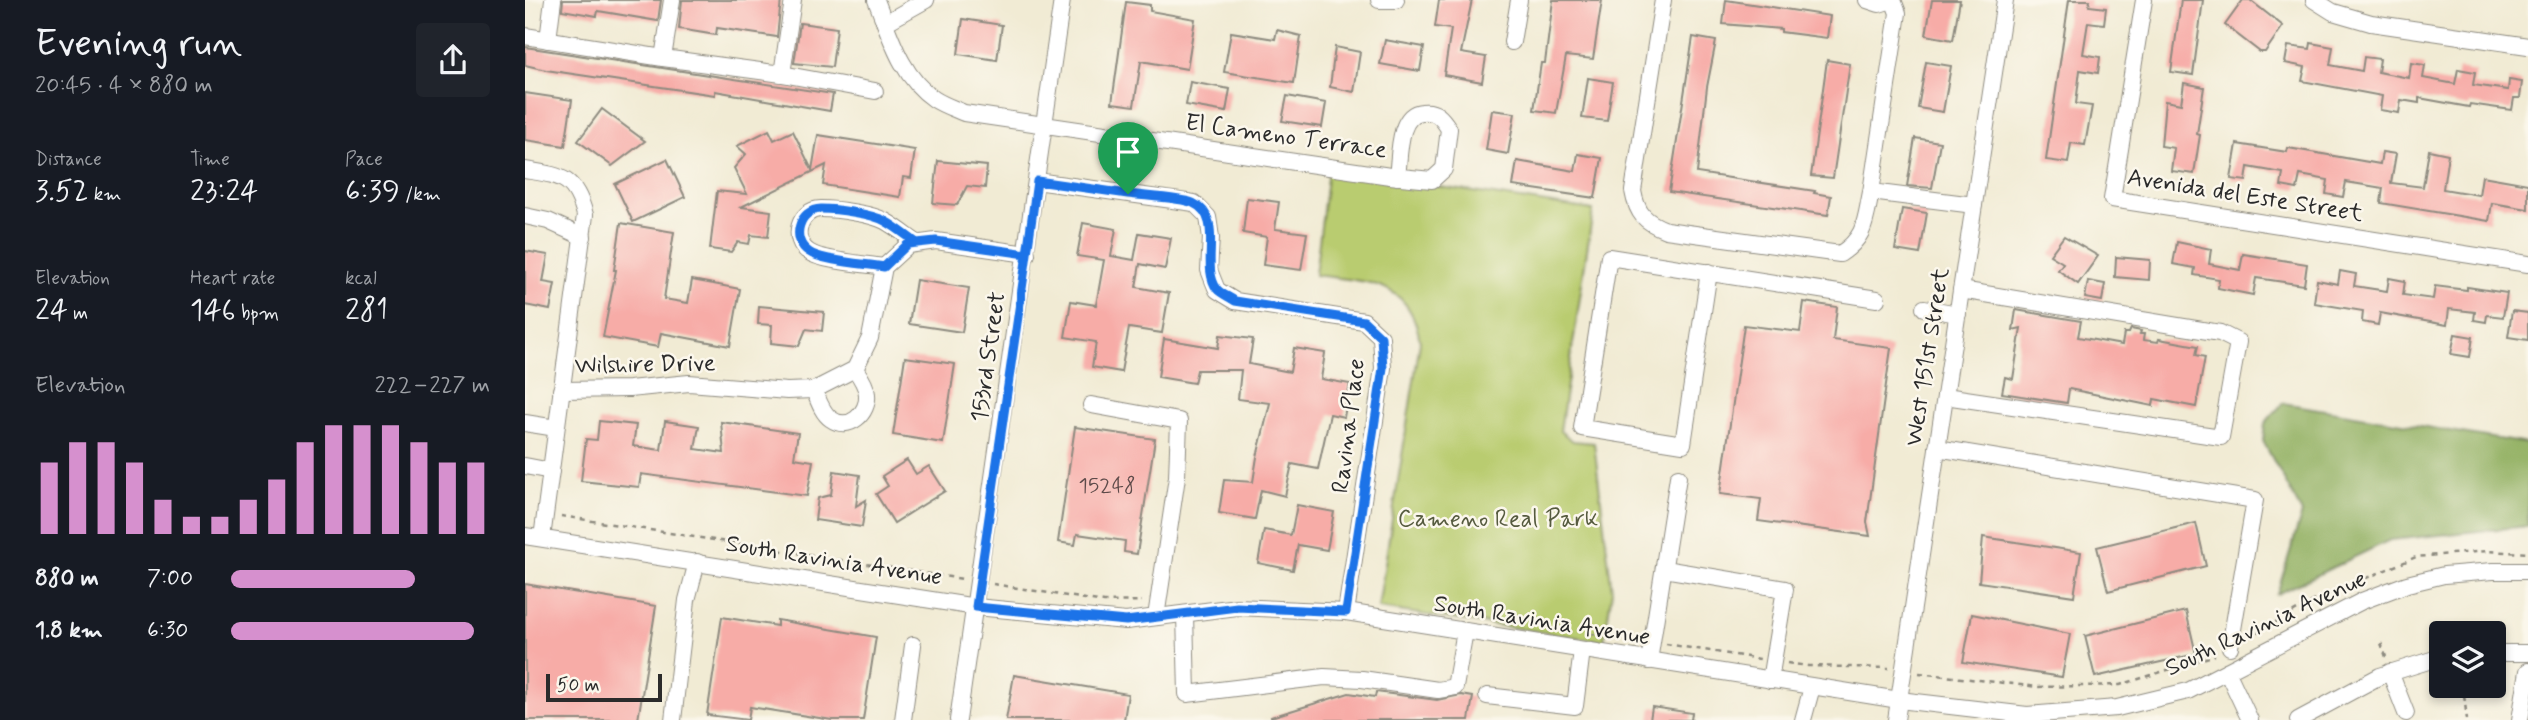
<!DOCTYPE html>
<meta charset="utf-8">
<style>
body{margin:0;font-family:Mynerve,sans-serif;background:#20242c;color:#f1f3f6;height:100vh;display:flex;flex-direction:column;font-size:26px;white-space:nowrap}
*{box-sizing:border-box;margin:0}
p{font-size:23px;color:#9ea1a6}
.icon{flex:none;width:38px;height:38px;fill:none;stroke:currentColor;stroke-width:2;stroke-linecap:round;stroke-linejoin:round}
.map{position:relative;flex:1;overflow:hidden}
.side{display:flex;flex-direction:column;background:#171b24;width:525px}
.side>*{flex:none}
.tools{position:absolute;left:1904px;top:621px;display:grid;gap:14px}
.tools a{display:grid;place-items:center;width:77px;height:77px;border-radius:7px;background:#171b24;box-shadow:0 4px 10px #0003;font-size:35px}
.scale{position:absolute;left:21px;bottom:18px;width:116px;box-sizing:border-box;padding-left:7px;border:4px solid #2b2b2b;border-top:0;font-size:19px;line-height:24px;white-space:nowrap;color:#2b2b2b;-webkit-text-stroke:5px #fbf7ec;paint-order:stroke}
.pin{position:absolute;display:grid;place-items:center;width:60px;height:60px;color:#fff;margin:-72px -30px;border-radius:50% 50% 50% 0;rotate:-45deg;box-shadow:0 0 7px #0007}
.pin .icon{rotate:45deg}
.round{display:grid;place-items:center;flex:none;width:74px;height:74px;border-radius:7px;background:#20242c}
.head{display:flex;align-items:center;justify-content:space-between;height:119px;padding:0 35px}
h1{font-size:38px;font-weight:600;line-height:52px}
.stats{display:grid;grid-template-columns:repeat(3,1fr);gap:10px;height:119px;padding:7px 35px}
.stats div{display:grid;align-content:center}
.stats b{font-size:30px;font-weight:600}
.stats small{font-size:19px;font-weight:400}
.stats p{font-size:19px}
.chart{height:196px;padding:14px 35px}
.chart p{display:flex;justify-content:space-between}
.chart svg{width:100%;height:126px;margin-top:7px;stroke:#d690ce;stroke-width:6}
ul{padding:0 35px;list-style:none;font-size:23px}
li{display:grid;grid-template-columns:112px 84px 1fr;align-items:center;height:52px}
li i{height:18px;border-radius:9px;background:#d690ce}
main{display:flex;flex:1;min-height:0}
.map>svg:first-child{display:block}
</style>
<main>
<section class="side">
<div class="head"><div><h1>Evening run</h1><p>20:45 · 4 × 880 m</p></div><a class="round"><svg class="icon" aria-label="share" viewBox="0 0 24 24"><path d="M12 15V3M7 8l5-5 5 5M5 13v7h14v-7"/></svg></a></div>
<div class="stats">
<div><p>Distance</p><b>3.52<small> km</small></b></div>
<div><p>Time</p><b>23:24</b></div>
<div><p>Pace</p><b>6:39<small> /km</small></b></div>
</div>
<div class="stats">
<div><p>Elevation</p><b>24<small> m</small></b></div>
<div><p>Heart rate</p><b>146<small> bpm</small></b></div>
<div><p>kcal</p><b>281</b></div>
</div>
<div class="chart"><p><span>Elevation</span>222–227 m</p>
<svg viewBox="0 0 160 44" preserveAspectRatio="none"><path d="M5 44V19M15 44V12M25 44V12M35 44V19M45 44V32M55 44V38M65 44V38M75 44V32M85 44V25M95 44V12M105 44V6M115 44V6M125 44V6M135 44V12M145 44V19M155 44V19"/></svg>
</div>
<ul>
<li><b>880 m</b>7:00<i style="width:71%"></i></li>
<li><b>1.8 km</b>6:30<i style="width:94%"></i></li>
</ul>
</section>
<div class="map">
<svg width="2003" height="720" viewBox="0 0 2003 720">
<rect width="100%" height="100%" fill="#fbf7ec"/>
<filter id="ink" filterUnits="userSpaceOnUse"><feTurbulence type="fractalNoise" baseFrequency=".0143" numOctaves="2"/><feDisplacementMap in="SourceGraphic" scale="14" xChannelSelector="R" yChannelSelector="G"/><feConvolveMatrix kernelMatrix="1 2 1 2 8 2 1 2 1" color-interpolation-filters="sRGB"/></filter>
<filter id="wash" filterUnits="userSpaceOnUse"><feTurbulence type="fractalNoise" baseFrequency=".00686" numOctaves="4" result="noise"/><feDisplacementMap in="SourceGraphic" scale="28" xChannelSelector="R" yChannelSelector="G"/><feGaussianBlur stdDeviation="1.57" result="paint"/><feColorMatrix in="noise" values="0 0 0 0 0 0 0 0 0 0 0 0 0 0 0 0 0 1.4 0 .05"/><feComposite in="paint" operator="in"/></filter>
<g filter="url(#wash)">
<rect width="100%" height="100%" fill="#f1ebd4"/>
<path fill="#b9cc6f" stroke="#727c4d" stroke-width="2" d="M 803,170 L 1068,210 L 1035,431 L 1048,441 L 1069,443 L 1087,591 L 1079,641 L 853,608 L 895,342 C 886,279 841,282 790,275 Z"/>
<path fill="#92b062" stroke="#5e6e46" stroke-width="2" d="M 1758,403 L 2003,444 L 2003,526 L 1865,540 L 1752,594 L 1777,513 L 1738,441 L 1740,423 Z"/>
<g id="blocks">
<g fill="#f7aca7">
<path d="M 38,0 L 136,0 L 133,21 L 73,11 L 72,16 L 37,10 Z"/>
<path d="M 157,0 L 256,0 L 252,37 L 192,28 L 191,35 L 154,29 Z"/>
<path d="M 914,0 L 947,0 L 936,53 L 961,57 L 957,82 L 919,75 L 926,29 L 910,27 Z"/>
<path d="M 1028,0 L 1077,0 L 1068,59 L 1041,56 L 1031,113 L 1009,110 L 1016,63 L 1020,63 Z"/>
<path d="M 1201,0 L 1305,16 L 1302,38 L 1256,32 L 1256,29 L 1198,24 Z"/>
<path d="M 1407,0 L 1435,0 L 1428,40 L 1401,35 Z"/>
<path d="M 1544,0 L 1565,0 L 1564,6 L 1581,8 L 1579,24 L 1563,22 L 1558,54 L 1575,57 L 1573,73 L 1555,70 L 1551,104 L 1567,106 L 1560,145 L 1546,143 L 1543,163 L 1521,160 Z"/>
<path d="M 1656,0 L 1678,0 L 1668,75 L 1646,72 Z"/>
<path d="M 1718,0 L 1725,0 L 1758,26 L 1740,52 L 1735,52 L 1700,25 Z"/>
<path d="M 601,2 L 625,5 L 625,11 L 670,19 L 662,69 L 616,61 L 609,106 L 587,103 Z"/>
<path d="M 438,19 L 477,25 L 472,60 L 433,54 Z"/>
<path d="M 275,23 L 312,28 L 307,67 L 269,63 Z"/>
<path d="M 752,30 L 776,36 L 769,83 L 699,72 L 706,32 L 750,39 Z"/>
<path d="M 1168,37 L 1191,41 L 1182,87 L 1172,173 L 1290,191 L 1289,193 L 1306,196 L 1303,215 L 1144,192 Z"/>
<path d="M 860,40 L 899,47 L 895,71 L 855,64 Z"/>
<path d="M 1786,43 L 1808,47 L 1805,65 L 1837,71 L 1839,57 L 1855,59 L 1853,72 L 1884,78 L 1886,63 L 1900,65 L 1898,78 L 1930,84 L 1933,69 L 1950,72 L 1948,85 L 1983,90 L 1984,80 L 1997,82 L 1995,98 L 1989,98 L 1987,110 L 1945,104 L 1944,107 L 1894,98 L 1894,103 L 1876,100 L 1874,113 L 1855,110 L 1857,96 L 1777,81 L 1780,67 L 1760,63 L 1763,46 L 1785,49 Z"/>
<path d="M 0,47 L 308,94 L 305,111 L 190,91 L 190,95 L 21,70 L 0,65 Z"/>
<path d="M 810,47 L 835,52 L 829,92 L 805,87 Z"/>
<path d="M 1302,60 L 1325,64 L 1308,178 L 1286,176 Z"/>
<path d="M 1401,62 L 1426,66 L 1418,112 L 1393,108 Z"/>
<path d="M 1063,78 L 1088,82 L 1082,121 L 1057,118 Z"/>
<path d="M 665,82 L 705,89 L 701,112 L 661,105 Z"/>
<path d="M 1659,83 L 1679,87 L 1672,134 L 1675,135 L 1669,174 L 1646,171 L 1649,148 L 1636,146 L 1640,101 L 1656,104 Z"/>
<path d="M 0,93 L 47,100 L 40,146 L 0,140 Z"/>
<path d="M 762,96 L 801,103 L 797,127 L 757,121 Z"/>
<path d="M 77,109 L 120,141 L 87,166 L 53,141 Z"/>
<path d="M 967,110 L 990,113 L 983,154 L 961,150 Z"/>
<path d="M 244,130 L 249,140 L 268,131 L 287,170 L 293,135 L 390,150 L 386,178 L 378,177 L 375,197 L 298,185 L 301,165 L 216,207 L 246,211 L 243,237 L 226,235 L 224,244 L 213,242 L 206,252 L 185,249 L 192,191 L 222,194 L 209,168 L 221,154 L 212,146 Z"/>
<path d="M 1390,138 L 1415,142 L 1407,188 L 1382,186 Z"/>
<path d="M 1712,144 L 1762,152 L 1763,148 L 1855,164 L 1857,152 L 1871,154 L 1866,183 L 1898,187 L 1904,150 L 1923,154 L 1918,189 L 1954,195 L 1957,176 L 2003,184 L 2003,209 L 1967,203 L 1964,221 L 1856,203 L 1858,188 L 1821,182 L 1818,197 L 1801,194 L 1803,180 L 1775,175 L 1772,189 L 1756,186 L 1758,173 L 1723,167 L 1721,181 L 1706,179 Z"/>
<path d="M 1053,154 L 1077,158 L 1070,198 L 988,186 L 992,161 L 1050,171 Z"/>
<path d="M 142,159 L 160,197 L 108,222 L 90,184 Z"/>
<path d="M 413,161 L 462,166 L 460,188 L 442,186 L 432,205 L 408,203 Z"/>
<path d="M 722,198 L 754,202 L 750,229 L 782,233 L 776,270 L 738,265 L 742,237 L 718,233 Z"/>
<path d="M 1377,209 L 1402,213 L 1395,254 L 1370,250 Z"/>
<path d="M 96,223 L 149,232 L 139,299 L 163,303 L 167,280 L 215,289 L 205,346 L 136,333 L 133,347 L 78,337 L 91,270 L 89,270 Z"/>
<path d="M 558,223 L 591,229 L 586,256 L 609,260 L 614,233 L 646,238 L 640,269 L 615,264 L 611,287 L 644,293 L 637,333 L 604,328 L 596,372 L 567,367 L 571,342 L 540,337 L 546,301 L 571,305 L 579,260 L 552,256 Z"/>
<path d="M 1539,236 L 1573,256 L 1553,284 L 1533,270 L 1538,263 L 1525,255 Z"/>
<path d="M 1652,242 L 1686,249 L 1684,264 L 1715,270 L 1718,254 L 1782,264 L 1779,285 L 1731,278 L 1728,295 L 1693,288 L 1694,279 L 1669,275 L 1670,268 L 1648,264 Z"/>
<path d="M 0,251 L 23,255 L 18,282 L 30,284 L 25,310 L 0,305 Z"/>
<path d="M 1591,257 L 1625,260 L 1624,280 L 1590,277 Z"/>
<path d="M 1815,271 L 1831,274 L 1829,286 L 1862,291 L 1864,278 L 1880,281 L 1878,295 L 1908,299 L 1910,286 L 1942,290 L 1942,287 L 1982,293 L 1978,317 L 1962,315 L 1961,322 L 1949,320 L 1950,312 L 1924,309 L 1922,325 L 1855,313 L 1853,325 L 1837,322 L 1838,311 L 1789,303 L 1792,280 L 1813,284 Z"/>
<path d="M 391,280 L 444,288 L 437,332 L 384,324 Z"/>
<path d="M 1563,281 L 1580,284 L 1577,301 L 1560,298 Z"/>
<path d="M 1279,302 L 1312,307 L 1308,340 L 1366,348 L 1342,522 L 1345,536 L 1233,521 L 1236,499 L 1195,494 L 1219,325 L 1275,332 Z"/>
<path d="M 234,306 L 299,312 L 297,331 L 281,329 L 274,346 L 246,343 L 247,325 L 233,324 Z"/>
<path d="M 1491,310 L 1556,321 L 1553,337 L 1597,345 L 1599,333 L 1604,333 L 1606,329 L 1616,331 L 1615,334 L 1619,334 L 1618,340 L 1633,342 L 1634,339 L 1673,346 L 1671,355 L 1680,357 L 1671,407 L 1629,399 L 1628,406 L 1544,389 L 1542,403 L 1477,393 L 1480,377 L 1488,379 L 1496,328 L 1488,330 Z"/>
<path d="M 1987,311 L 2003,313 L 2003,340 L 1983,337 Z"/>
<path d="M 1930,334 L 1948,337 L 1945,357 L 1926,354 Z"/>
<path d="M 695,335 L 728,339 L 724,364 L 765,372 L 769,348 L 800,353 L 796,379 L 825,384 L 819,417 L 805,414 L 793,469 L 767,464 L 760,496 L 736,490 L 730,519 L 694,513 L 699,480 L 728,482 L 732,457 L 745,403 L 713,399 L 716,370 L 672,370 L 669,383 L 633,377 L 639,339 L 693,348 Z"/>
<path d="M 380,357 L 430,364 L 418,443 L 368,435 Z"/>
<path d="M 74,421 L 111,425 L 108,446 L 136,450 L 140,421 L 174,426 L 170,449 L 199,453 L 196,422 L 273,433 L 269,458 L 288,461 L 282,496 L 116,474 L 114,487 L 56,481 L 61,439 L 72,440 Z"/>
<path d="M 550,427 L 630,439 L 612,554 L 599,552 L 600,541 L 552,534 L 550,545 L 533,542 Z"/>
<path d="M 382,460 L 391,474 L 404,466 L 420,491 L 369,523 L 351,494 L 363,486 L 357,476 Z"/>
<path d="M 309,471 L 335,475 L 331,506 L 341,500 L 337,527 L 290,520 L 293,498 L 306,495 Z"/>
<path d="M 772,505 L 809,512 L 802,550 L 773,545 L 768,570 L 733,563 L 739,530 L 766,535 Z"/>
<path d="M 1671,523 L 1681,566 L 1583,591 L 1572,547 Z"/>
<path d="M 1458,537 L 1556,552 L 1549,596 L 1454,582 Z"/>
<path d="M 0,584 L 131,606 L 113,720 L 0,720 Z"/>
<path d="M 1661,611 L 1671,654 L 1570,677 L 1560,636 Z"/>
<path d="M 1447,614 L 1545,634 L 1537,677 L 1438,662 Z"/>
<path d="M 197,617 L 252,626 L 252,620 L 351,637 L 338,720 L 307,720 L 225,707 L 223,720 L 182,715 Z"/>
<path d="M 489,675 L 603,694 L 599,720 L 481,720 Z"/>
<path d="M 851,692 L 912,700 L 936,695 L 948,697 L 944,720 L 747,720 L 746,717 L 824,693 L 850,697 Z"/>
<path d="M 1127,707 L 1167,713 L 1166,720 L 1125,720 Z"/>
</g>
</g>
</g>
<g filter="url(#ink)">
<use href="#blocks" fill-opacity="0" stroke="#8e8b80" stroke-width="2"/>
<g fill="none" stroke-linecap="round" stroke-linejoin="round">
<g stroke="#8e8b80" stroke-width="18">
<g id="minor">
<path d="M 351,0 C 365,35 376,77 409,99 C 418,105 430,109 439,113 L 865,176 L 907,180 L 919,169 L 924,129 C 917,118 911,110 897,112 C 872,114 875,158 872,177"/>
<path d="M 854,0 L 871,0"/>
<path d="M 1138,0 L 1108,191 C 1112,214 1120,222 1141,230 L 1315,254 C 1341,237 1340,221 1346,192 L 1449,205"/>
<path d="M 1342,0 L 1354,4 L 1367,0"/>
<path d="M 1619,0 L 1587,199 L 2003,264"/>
<path d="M 1789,0 L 1808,12 L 1846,23 L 2003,46"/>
<path d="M 360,23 L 401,0"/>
<path d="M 0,36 L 138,58 L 147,0"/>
<path d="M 23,40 L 28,0"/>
<path d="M 987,42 L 994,0"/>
<path d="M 138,58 L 257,74 L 268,0"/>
<path d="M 257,74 L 350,91"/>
<path d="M 0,170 C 36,176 50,176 60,215 L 17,538"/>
<path d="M 511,181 L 669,203 L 683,217 L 686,238 L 684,270 L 692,290 L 710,301 L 839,321 L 856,337 L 858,368 L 821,612"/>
<path d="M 1346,192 L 1373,13 L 1368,0"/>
<path d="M 0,216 L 23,221 L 58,237"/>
<path d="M 359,267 C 342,264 296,261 284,252 C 265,240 274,209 296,209 C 312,209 347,214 360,221 C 371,227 382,236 392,243"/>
<path d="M 1184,272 L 1158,444 L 1057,428 L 1084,257 L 1352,299"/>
<path d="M 1399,308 L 1433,314"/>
<path d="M 36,390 L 104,389 L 164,383 L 262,391 L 289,390 L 330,369 L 345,338 L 359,267 L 383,245 L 411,241 L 502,254"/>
<path d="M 289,390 C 293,399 297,413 306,419 C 324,432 344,413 342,394 C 341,385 335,376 330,369"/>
<path d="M 1420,396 L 1696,437 L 1713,342 L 1695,333 L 1436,290"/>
<path d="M 566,405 L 654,421 L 652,477 L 631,617"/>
<path d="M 0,423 L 31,428"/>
<path d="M 1412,448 L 1730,500 L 1705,647"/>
<path d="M 0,466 L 26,471"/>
<path d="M 0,536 L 451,607 L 601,621 L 712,607 L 821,612 L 1374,700 L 1502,715 L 1592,708 L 1663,691 L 1837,601 L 1882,584 L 1919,575 L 1968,571 L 2003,571"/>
<path d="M 1139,569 L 1260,589 L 1245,680"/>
<path d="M 660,614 L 662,694 L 799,677 L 837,679 L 913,690 L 930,687 L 940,631"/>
<path d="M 1969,653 L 2003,653"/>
<path d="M 1124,661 L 1153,477"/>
<path d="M 1702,671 L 1725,720"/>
<path d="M 1865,672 L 1881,713"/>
<path d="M 962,696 L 1050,706 L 1057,650"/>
<path d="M 148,720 L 162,600 L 172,562"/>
<path d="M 378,720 L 388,645"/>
<path d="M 433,720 L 537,0"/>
<path d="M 1278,720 L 1287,687"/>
<path d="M 1371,720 L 1480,0"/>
<path d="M 1773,720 L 1855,676 L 1916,657"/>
<path d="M 1995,720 L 2003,671"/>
</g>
</g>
<g stroke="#8e8b80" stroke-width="2.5" stroke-dasharray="5 5" stroke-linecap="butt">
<path d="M 36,516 L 437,579"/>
<path d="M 468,584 L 579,602 L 617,601"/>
<path d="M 1065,634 L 1114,640"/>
<path d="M 1724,637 L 1792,599 L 1891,557 L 1962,551 L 2003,553"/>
<path d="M 1856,643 L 1861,657"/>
<path d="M 1141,644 L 1235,659"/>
<path d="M 1262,663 L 1283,666 L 1364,668"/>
<path d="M 1394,673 L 1513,687 L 1595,685 L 1690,655"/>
<path d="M 1938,686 L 1942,720"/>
</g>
<use href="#minor" stroke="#fff" stroke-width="16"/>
</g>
</g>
<g fill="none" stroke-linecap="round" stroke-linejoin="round" filter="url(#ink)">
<g stroke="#fff" stroke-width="14">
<path id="route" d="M 603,194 L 512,181 L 502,254 L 411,241 L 383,244 L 359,267 C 342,264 296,261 284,252 C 265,240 274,209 296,209 C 312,209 347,214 360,221 C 371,227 382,236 392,243 L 411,241 L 502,254 L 451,607 L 601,621 L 712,607 L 821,612 L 858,368 L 856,337 L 839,321 L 710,301 C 705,297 696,294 692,289 C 674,265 701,218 668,203 C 657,198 617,196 603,194"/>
</g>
<use href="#route" stroke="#1a73e8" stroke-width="9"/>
</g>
<g text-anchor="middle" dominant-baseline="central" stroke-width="5" stroke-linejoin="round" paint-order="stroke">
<g font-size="21" fill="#5e4b4a">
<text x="582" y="486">15248</text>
</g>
<g font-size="24" fill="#2b2b2b" stroke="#fbf7ec">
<text transform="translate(761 137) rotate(8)">El Cameno Terrace</text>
<text transform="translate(1720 196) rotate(9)">Avenida del Este Street</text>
<text transform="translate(464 357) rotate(-82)">153rd Street</text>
<text transform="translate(1403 357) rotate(-81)">West 151st Street</text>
<text transform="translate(120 365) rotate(-1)">Wilshire Drive</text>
<text transform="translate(824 426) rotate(-83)">Ravina Place</text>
<text transform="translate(309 561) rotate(9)">South Ravinia Avenue</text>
<text transform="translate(1017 621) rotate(9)">South Ravinia Avenue</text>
<text transform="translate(1741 624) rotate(-25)">South Ravinia Avenue</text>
</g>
<g font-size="24" fill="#565b3f" stroke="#fbf7ec">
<text x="973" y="519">Cameno Real Park</text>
</g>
</g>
</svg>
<div class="tools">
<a><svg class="icon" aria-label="layers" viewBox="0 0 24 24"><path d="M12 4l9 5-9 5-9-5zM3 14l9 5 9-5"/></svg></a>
</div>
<div class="scale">50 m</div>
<div class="pin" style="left:603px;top:194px;background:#1e9e55"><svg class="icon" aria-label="arrive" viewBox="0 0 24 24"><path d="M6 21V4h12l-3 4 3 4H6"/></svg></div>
</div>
</main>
